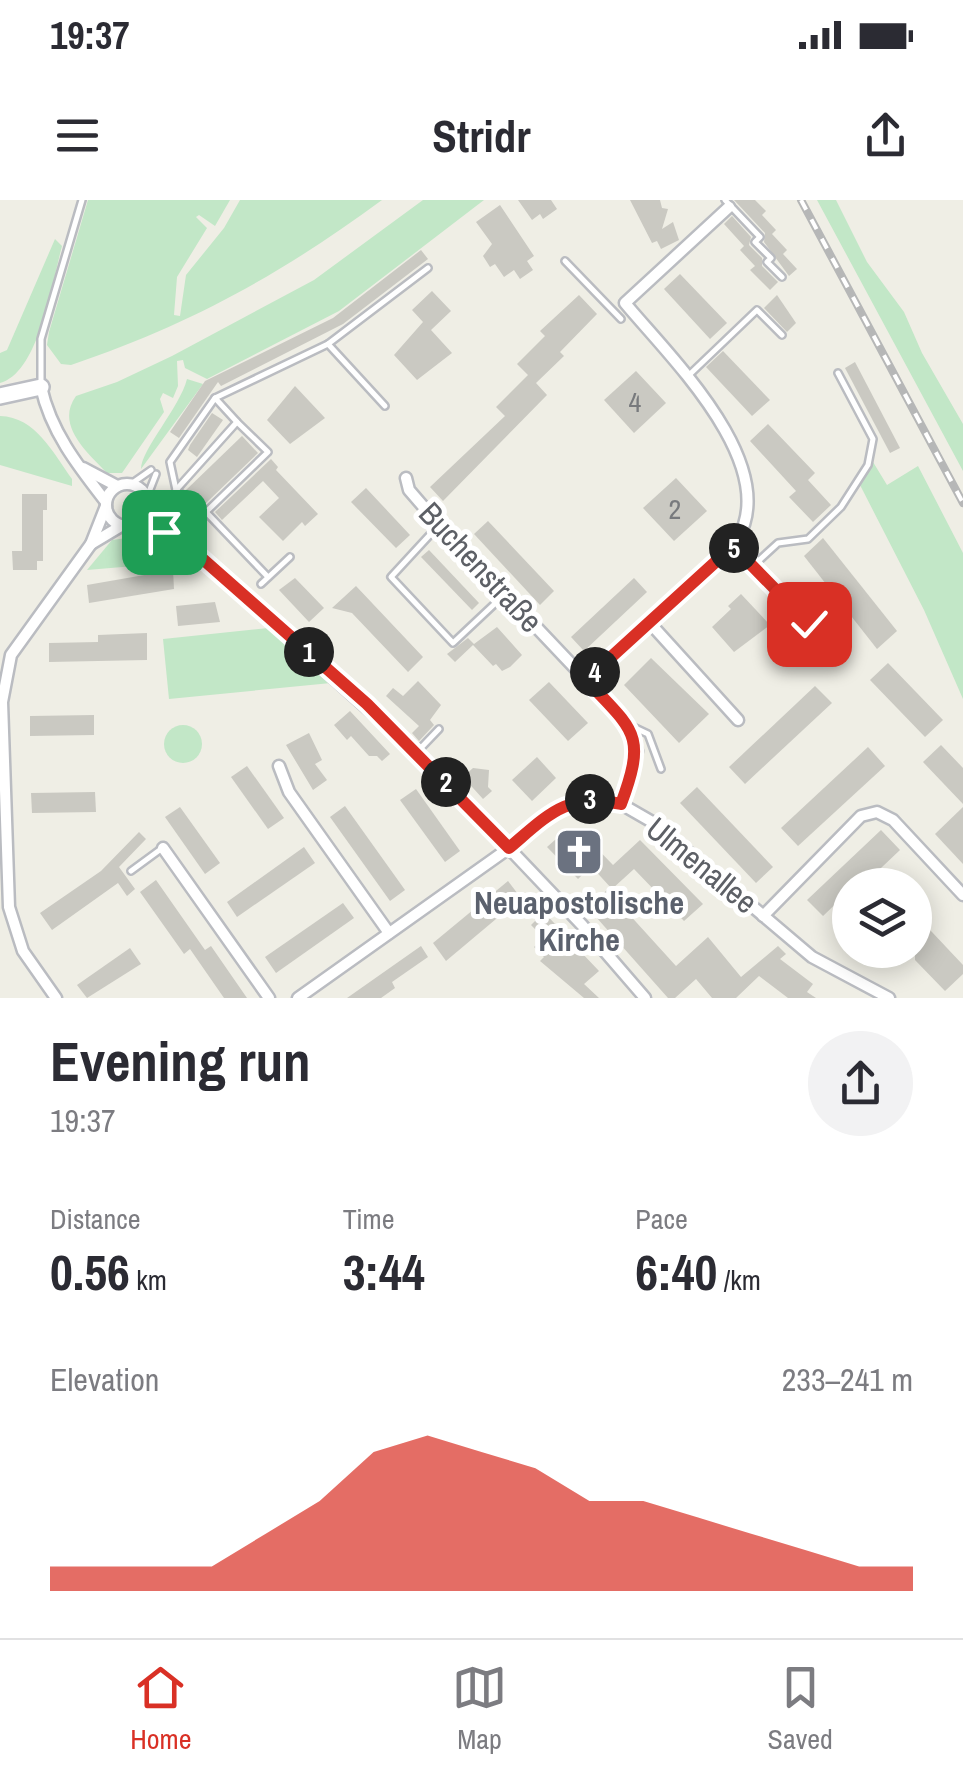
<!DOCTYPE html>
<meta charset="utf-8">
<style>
body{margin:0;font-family:"Archivo Narrow",sans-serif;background:#f2f2f3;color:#2b2b33;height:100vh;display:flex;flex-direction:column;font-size:38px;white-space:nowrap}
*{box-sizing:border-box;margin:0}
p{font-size:32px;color:#7c7c81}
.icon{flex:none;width:55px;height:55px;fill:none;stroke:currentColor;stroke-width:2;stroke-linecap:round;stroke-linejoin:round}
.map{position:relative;height:798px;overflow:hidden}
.side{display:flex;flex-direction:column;background:#fff;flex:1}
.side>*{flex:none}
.buttons{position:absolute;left:832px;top:668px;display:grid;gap:20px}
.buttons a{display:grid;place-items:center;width:100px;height:100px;border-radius:50%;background:#fff;box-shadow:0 5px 25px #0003;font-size:50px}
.pin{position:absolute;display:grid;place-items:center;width:85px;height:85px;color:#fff;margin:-42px;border-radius:20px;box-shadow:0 5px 15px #0006}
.km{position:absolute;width:50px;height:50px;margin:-25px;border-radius:50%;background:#222;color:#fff;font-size:28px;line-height:50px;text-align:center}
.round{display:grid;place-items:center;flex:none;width:105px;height:105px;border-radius:52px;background:#f2f2f3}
.overview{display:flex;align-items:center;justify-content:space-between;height:170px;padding:0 50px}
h1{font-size:55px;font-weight:700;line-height:75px}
.stats{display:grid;grid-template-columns:repeat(3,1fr);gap:15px;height:170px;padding:10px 50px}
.stats div{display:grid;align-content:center}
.stats b{font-size:50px;font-weight:700}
.stats small{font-size:28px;font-weight:400}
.stats p{font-size:28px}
.chart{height:280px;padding:20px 50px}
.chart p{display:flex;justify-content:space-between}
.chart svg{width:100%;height:180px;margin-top:10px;fill:#d93025;opacity:.7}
.status{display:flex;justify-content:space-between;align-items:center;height:70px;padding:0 50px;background:#fff;direction:ltr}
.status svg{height:28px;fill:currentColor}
header{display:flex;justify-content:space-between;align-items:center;height:130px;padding:0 50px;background:#fff;font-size:45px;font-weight:700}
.dock{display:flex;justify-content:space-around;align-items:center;height:140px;border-top:2px solid #e1e1e2;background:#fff;font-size:28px;color:#7c7c81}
.dock a{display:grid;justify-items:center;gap:5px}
.dock .selected{color:#d93025}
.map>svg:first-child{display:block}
</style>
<div class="status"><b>19:37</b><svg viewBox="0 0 49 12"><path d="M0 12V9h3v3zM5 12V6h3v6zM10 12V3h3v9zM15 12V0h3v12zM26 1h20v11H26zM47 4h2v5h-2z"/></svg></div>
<header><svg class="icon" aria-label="menu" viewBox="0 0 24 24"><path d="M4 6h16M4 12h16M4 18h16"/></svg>Stridr<svg class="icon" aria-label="share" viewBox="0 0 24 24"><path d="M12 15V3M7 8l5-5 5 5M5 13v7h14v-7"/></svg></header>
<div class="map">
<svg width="963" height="798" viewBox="0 0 963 798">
<rect width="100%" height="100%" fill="#efeee5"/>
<g fill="#c2e7c7">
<path d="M 88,0 L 230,0 L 215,26 L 199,15 L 196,17 L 207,28 L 177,77 L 174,115 L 180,116 L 186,75 L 224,28 L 240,0 L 382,0 C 280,75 191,124 71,165 L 61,164 L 47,145 L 49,132 Z"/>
<path d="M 423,0 L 484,0 L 339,111 L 207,179 L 185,168 L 183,160 L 177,161 L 178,186 L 173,198 L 163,193 L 160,199 L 164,212 L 122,273 L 107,273 C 87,252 55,225 76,196 L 117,182 L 172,156 L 314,80 Z"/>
<path d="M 817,0 L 836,0 L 867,62 L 904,112 L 922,153 L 963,224 L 963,271 Z"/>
<path d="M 55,39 L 62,46 C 52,83 39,173 0,183 L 0,153 L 7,150 Z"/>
<path d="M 187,179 L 203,184 L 141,269 C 141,250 180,207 187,179 Z"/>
<path d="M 0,216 C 36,217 53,253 72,279 L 72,286 L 0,265 Z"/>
<path d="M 873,262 L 887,285 L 918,266 L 963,353 L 963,499 L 924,410 L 860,285 Z"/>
<path d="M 149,335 L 184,357 L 158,364 L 87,370 L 112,340 Z"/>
<path d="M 268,428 L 331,483 L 169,499 L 163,439 Z"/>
<circle cx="183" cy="544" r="19"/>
</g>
<g fill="#cac9c2">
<path d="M 518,0 L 551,0 L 557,9 L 543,19 L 540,14 L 532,20 Z"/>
<path d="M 630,0 L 660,0 L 662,8 L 668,9 L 662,29 L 673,22 L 679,40 L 661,49 L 657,41 L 652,43 Z"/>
<path d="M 734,0 L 755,0 L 766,11 L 762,15 L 776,30 L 772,34 L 787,50 L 783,54 L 797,69 L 789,76 L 764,42 L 765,33 Z"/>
<path d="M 500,5 L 534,56 L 527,61 L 533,70 L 520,79 L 514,70 L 504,77 L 495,64 L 490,67 L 483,56 L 492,44 L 476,22 Z"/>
<path d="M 732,16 L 751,37 L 749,45 L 762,58 L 762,66 L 778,82 L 770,90 L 750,70 L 755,66 L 740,50 L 744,46 L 724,24 Z"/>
<path d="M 421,50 L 428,59 L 343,124 L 221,186 L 218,182 L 179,238 L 170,232 L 205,181 L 333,118 Z"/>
<path d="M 680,74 L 727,123 L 710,139 L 664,89 Z"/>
<path d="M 432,91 L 451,111 L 431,130 L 452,153 L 417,180 L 394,155 L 423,122 L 412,110 Z"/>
<path d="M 579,95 L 597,114 L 560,152 L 564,156 L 536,183 L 547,195 L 443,301 L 430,287 L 505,216 L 496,207 L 528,175 L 517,164 L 545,136 L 540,131 Z"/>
<path d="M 777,95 L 796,123 L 787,132 L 764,108 Z"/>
<path d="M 723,151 L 770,200 L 752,216 L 706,167 Z"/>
<path d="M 855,162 L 900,248 L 890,253 L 845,168 Z"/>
<path d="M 636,171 L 666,203 L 634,233 L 604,200 Z"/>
<path d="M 295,186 L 325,218 L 290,244 L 267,220 Z"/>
<path d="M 212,213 L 223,220 L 197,257 L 188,250 L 190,245 Z"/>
<path d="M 768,224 L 815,273 L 808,280 L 831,305 L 813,322 L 789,297 L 796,291 L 750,241 Z"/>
<path d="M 242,236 L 258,253 L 205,304 L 186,290 Z"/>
<path d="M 271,259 L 278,267 L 276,270 L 318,314 L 305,326 L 302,322 L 283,341 L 259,317 L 279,298 L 263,281 L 222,320 L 215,312 Z"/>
<path d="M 676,278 L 707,311 L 674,341 L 643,308 Z"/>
<path d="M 366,288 L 410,335 L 396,348 L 351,302 Z"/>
<path d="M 22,294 L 47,294 L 47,310 L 43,310 L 43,361 L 37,361 L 37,370 L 13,370 L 12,351 L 22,351 Z"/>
<path d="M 179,300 L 206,321 L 198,331 L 171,311 Z"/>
<path d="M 488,321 L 554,391 L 540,405 L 474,334 Z"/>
<path d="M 823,338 L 897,431 L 877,449 L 804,356 Z"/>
<path d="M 429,350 L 479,403 L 472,410 L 421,357 Z"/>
<path d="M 173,370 L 174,389 L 89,403 L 87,385 Z"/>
<path d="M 295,378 L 324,408 L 309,422 L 279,390 Z"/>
<path d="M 634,378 L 647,392 L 584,451 L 571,437 Z"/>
<path d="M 356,386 L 423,457 L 408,472 L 352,413 L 332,408 Z"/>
<path d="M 741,394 L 770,425 L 734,452 L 712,427 L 731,409 L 728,406 Z"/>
<path d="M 215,402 L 220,422 L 178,426 L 176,406 Z"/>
<path d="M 497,427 L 522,455 L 510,467 L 502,471 L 496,464 L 493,466 L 473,445 L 455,462 L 447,454 L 468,438 L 474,444 Z"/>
<path d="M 147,433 L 147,460 L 49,462 L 49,443 L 98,442 L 98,435 Z"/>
<path d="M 651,458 L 709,514 L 679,543 L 624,485 Z"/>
<path d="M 888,463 L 943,520 L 925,537 L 870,480 Z"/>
<path d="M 418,481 L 441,505 L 430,520 L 434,525 L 419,541 L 412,533 L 419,526 L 386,496 L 393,488 L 403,496 Z"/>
<path d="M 549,482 L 588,523 L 568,541 L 529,500 Z"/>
<path d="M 815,486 L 832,503 L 745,584 L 729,567 Z"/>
<path d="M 350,511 L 390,554 L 382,561 L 377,556 L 369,556 L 351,536 L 347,540 L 334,525 Z"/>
<path d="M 94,515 L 94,535 L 30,536 L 30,516 Z"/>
<path d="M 309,533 L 322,560 L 315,564 L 327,580 L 313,590 L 286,545 Z"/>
<path d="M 941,545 L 963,568 L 963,604 L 923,562 Z"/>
<path d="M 868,547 L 885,566 L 798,646 L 781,628 Z"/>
<path d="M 537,557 L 556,578 L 532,601 L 512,580 Z"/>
<path d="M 247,566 L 284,618 L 268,629 L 231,577 Z"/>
<path d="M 473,568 L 489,570 L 488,587 L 492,591 L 483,599 L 463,577 Z"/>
<path d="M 697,587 L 773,667 L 756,683 L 680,603 Z"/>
<path d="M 416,589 L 460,651 L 445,662 L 400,600 Z"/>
<path d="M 95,592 L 96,612 L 32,613 L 31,593 Z"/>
<path d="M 345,606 L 405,690 L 390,701 L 330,617 Z"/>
<path d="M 180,607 L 220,663 L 205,674 L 165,617 Z"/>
<path d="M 963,607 L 963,664 L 935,634 Z"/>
<path d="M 579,630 L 613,665 L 640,640 L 703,704 L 684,721 L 634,669 L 612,689 L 591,666 L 578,679 L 547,647 L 564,632 L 571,639 Z"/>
<path d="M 881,630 L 900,650 L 863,685 L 850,685 L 850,690 L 823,716 L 807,700 Z"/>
<path d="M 139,632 L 146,639 L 119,667 L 135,689 L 127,696 L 118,683 L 52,730 L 40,713 L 101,671 Z"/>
<path d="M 304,647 L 315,663 L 237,717 L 227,702 Z"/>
<path d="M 156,680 L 205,750 L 211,746 L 247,798 L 224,798 L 190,749 L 184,754 L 140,692 Z"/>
<path d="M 508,681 L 521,698 L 446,761 L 433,743 Z"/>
<path d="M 607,690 L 676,766 L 708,737 L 741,777 L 778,746 L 786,754 L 780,759 L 813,784 L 807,792 L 816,798 L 788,798 L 759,776 L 736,798 L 712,798 L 696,779 L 675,798 L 668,798 L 588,708 Z"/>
<path d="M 343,703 L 354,718 L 276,773 L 265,757 Z"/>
<path d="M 544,712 L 565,735 L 560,739 L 574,754 L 579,750 L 599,771 L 584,784 L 599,798 L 584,798 L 540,761 L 544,757 L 534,747 L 544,738 L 531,725 Z"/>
<path d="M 915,714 L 963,765 L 963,774 L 945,791 L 915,760 Z"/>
<path d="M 421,746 L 428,757 L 392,782 L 395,788 L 381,798 L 347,798 Z"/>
<path d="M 130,748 L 141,764 L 87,798 L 77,785 Z"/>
</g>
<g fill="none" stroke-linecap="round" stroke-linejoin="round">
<g stroke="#babcc1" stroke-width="10">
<g id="lane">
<path d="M 725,0 L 760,37 L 755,42 L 771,58 L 767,62 L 782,77"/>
<path d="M 565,61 L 621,119"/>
<path d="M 328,144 L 385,206"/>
<path d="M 688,176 L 757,110 L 782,135"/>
<path d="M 41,186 L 41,139 L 82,0"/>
<path d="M 215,198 L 237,222"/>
<path d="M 131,284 L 151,270"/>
<path d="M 176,290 L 237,222 L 268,252 L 206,312"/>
<path d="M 147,297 L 156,274"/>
<path d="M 438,326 L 391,377 L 453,443 L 503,396"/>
<path d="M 755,364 L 778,343 L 808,339 L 841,307 L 868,265 L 873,239 L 838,173"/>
<path d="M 268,377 L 206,312 L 176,290 L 170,262 L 215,198 L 328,144 L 428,68"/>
<path d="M 261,384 L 290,357"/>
<path d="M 629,525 L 648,534 L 661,569"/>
<path d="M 417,552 L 439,529"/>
<path d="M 131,671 L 161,649"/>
</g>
</g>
<g stroke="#babcc1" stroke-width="15">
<g id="street">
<path d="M 41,187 C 51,232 78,266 106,302"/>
<path d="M 83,268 L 117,286"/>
<path d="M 406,278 L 409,290 L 434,319 L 627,523 L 637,551 L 621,604"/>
<circle cx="127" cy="305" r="21"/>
<path d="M 149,306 L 175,336 L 425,560 L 582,725 L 645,798"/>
<path d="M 139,324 L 175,336"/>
<path d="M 91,344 L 121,326"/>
<path d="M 733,346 L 809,424"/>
<path d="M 649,422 L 738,520"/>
<path d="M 586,480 C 622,447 658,413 694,381 C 708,368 728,355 738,338 C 781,263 668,155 625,103 L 729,7"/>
<path d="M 279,566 L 289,592 L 389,733"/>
<path d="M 163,648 L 269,798"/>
<path d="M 763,716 L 861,616 L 877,612 L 893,620 L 963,695"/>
<path d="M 56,798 L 23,751 L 9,707 L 2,502 L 11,455 L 91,344 L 106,306"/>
<path d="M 298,798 L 509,648 L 549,614 L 570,603 L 594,598 L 621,604 L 654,623 L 812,757 L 889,798"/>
</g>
</g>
<g stroke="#bbbdc3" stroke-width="20">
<path id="secondary" d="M 0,196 L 41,187"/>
</g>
<use href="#lane" stroke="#fff" stroke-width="5"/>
<use href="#street" stroke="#fff" stroke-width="10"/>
<use href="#secondary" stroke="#fff" stroke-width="15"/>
<g stroke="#b6b7b7" stroke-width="8">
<path id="rail" d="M 801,0 L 963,303"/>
</g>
<use href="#rail" stroke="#fff" stroke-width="4" stroke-dasharray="11" stroke-linecap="butt"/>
</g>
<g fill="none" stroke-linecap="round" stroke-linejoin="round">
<g stroke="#fff" stroke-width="20">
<path id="route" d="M 164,332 L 180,339 L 367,504 L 509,648 C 548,615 567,592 621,604 C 647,534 634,531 586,480 L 733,346 L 809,424"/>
</g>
<use href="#route" stroke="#d93025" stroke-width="12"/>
</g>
<defs>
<g id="church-square" transform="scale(2.5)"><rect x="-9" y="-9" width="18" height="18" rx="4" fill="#6b7280" stroke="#fff"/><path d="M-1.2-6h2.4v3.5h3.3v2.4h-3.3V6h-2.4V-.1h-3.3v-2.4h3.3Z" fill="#fff"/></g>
</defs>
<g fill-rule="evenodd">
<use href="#church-square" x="579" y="652"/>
</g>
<g text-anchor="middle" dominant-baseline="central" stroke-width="10" stroke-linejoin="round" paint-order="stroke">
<g font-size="28" fill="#787a7d">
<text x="635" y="202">4</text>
<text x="675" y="309">2</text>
</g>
<g font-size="32" fill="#5d6066" stroke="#fff">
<text transform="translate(481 367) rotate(47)">Buchenstraße</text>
<text transform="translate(702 665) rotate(39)">Ulmenallee</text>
</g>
<g font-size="32" font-weight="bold" fill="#5b616d" stroke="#fff">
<text x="579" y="702">Neuapostolische<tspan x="579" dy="37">Kirche</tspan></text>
</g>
</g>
</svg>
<div class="buttons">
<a><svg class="icon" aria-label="layers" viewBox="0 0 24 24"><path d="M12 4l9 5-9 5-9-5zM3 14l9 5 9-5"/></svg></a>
</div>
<div class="pin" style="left:164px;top:332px;background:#1e9e55"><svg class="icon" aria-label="arrive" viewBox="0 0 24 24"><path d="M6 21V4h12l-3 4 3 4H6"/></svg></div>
<div class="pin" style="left:809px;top:424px;background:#d93025"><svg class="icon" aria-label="check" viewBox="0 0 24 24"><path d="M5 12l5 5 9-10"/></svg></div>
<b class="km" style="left:309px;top:452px">1</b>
<b class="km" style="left:446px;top:582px">2</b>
<b class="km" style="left:590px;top:599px">3</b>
<b class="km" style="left:595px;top:472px">4</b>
<b class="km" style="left:734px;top:348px">5</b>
</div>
<section class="side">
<div class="overview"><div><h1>Evening run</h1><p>19:37</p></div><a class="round"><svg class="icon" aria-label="share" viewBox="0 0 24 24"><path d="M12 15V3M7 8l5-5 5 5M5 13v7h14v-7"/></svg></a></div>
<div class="stats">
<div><p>Distance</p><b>0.56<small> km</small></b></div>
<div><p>Time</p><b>3:44</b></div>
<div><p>Pace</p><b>6:40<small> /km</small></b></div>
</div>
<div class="chart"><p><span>Elevation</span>233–241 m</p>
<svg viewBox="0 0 160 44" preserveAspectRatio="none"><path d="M0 44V38L10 38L20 38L30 38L40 30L50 22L60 10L70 6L80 10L90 14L100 22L110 22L120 26L130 30L140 34L150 38L160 38V44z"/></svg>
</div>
</section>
<nav class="dock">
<a class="selected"><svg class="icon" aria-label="home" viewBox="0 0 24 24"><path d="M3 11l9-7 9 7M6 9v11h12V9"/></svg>Home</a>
<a><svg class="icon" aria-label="map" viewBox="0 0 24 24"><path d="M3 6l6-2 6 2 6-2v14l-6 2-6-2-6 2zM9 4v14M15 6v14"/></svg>Map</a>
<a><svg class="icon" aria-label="saved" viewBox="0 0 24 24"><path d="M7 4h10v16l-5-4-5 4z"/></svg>Saved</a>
</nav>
